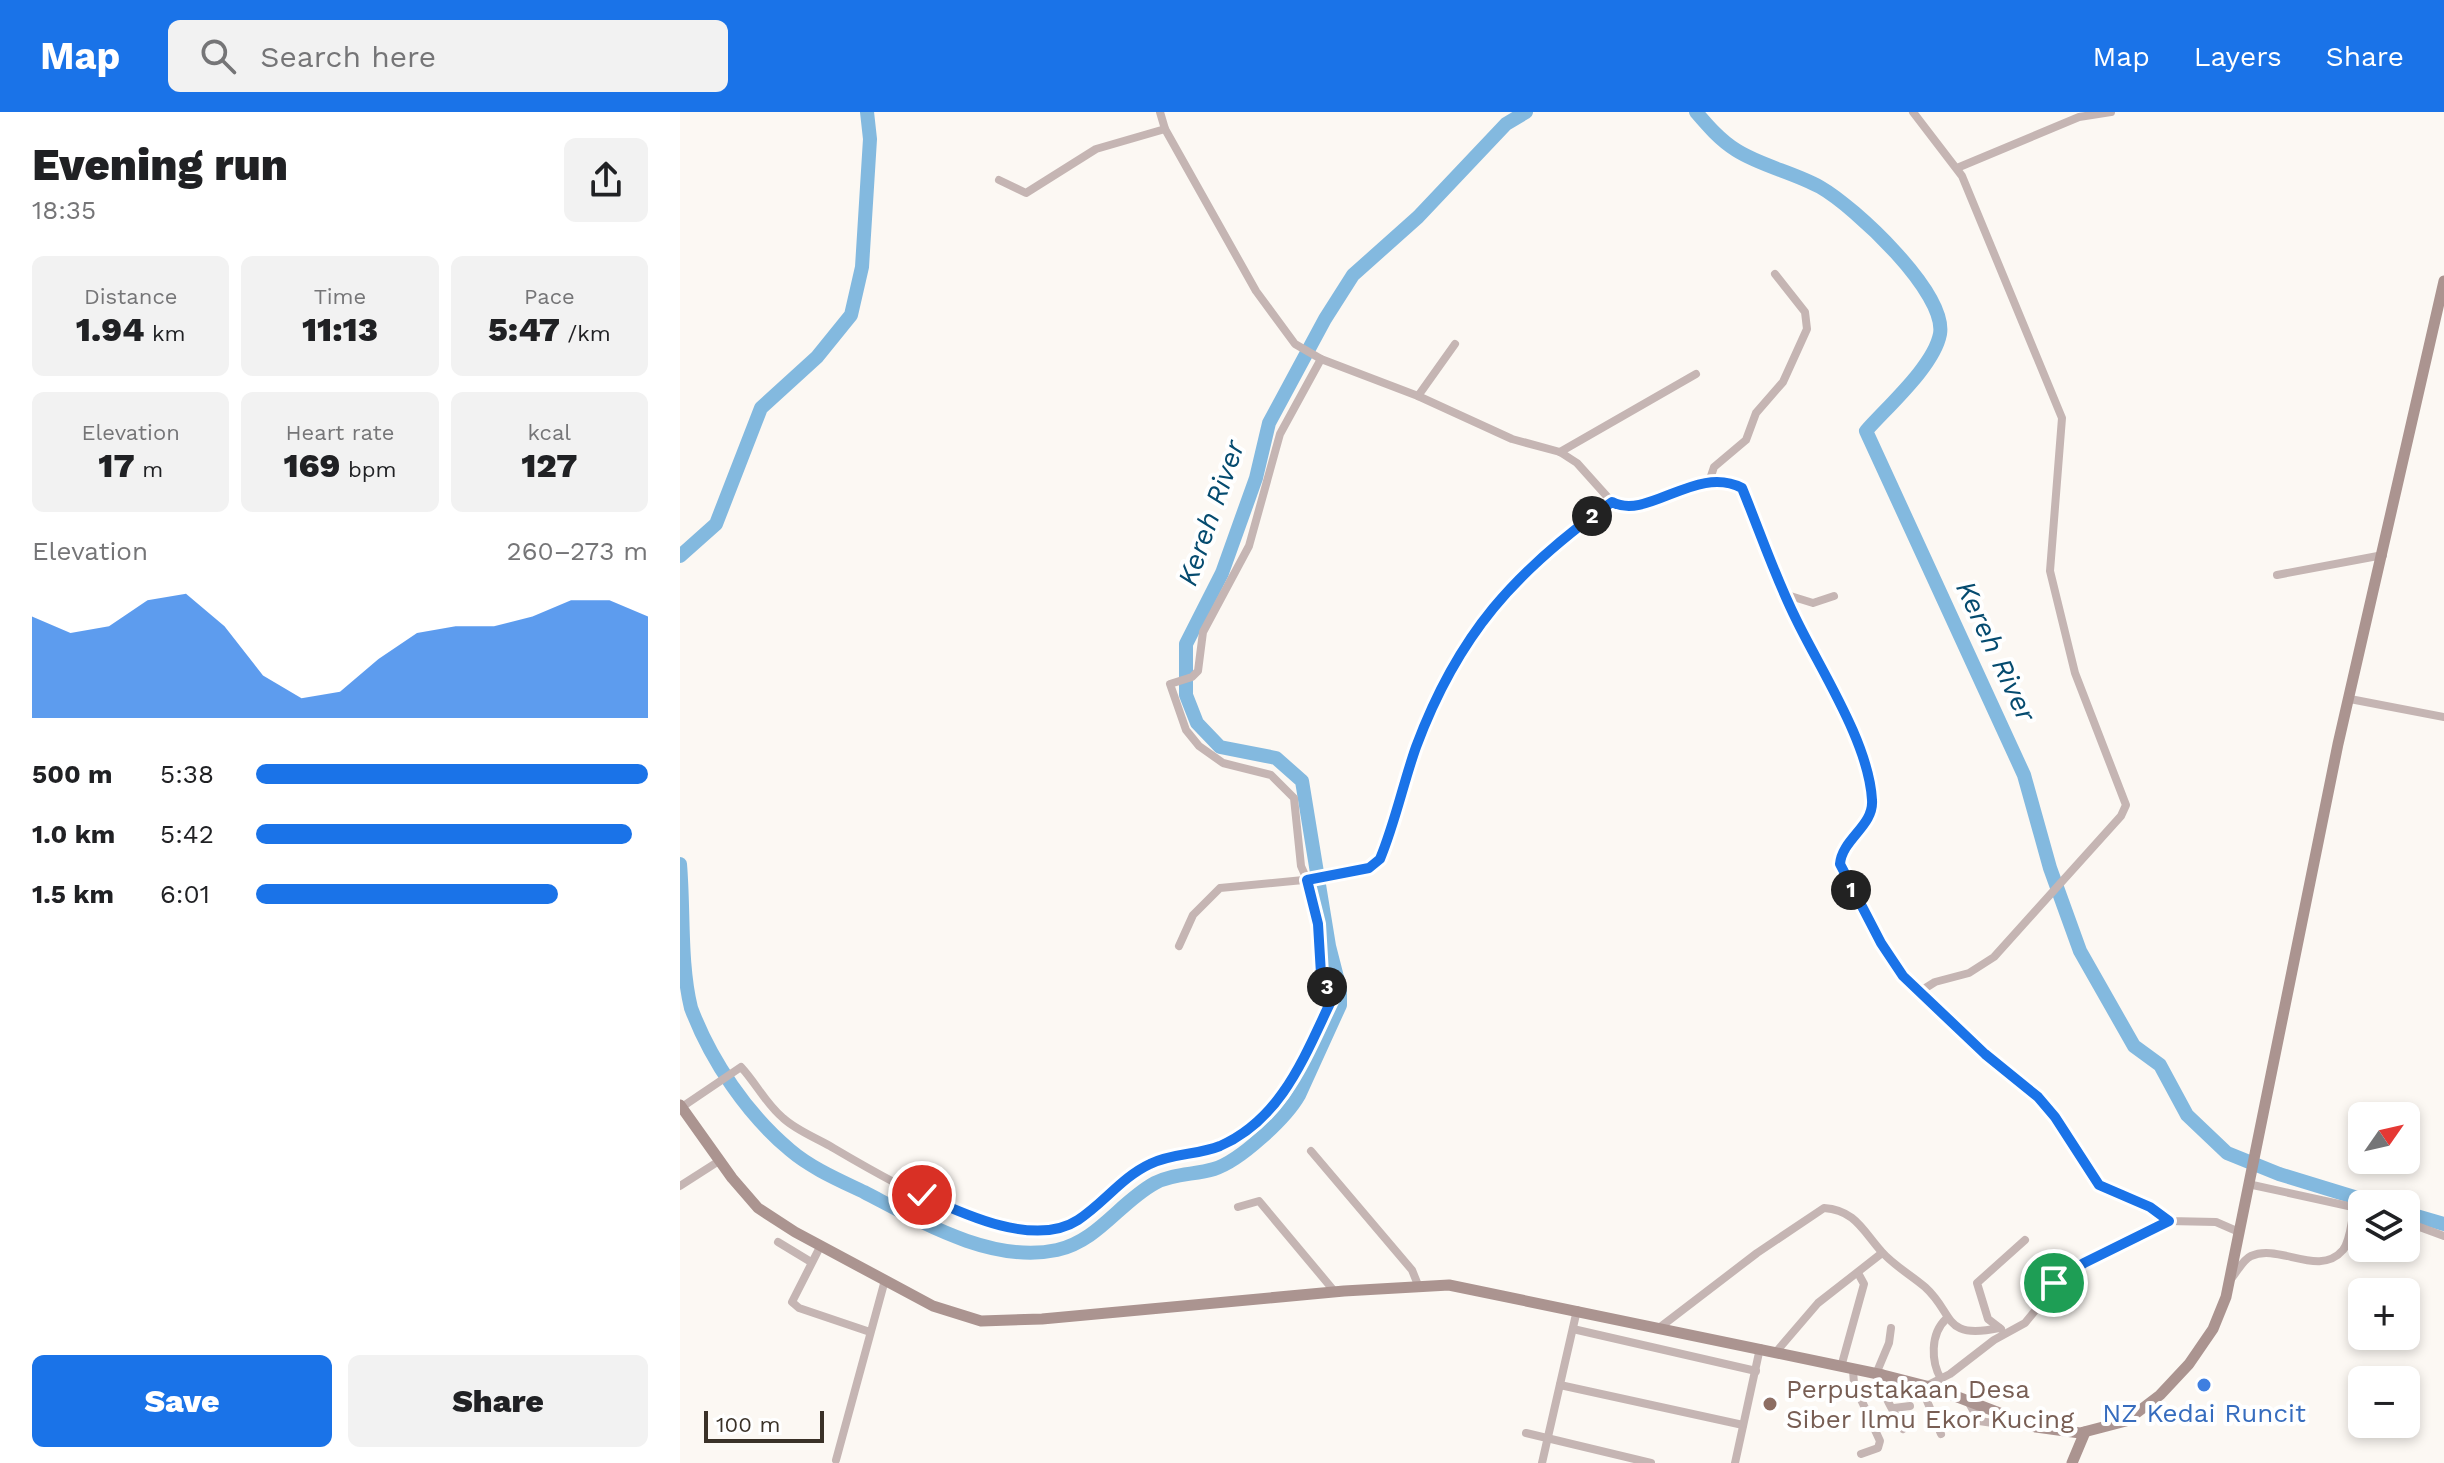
<!DOCTYPE html>
<meta charset="utf-8">
<style>
body{margin:0;font-family:"Work Sans",sans-serif;background:#f2f2f2;color:#202124;height:100vh;display:flex;flex-direction:column;font-size:30px;white-space:nowrap}
*{box-sizing:border-box;margin:0}
p{font-size:26px;color:#757577}
.icon{flex:none;width:44px;height:44px;fill:none;stroke:currentColor;stroke-width:2;stroke-linecap:round;stroke-linejoin:round}
.map{position:relative;flex:1;overflow:hidden}
.sheet{display:flex;flex-direction:column;background:#fff;width:680px}
.sheet>*{flex:none}
.needle{width:52px;rotate:56deg}
.controls{position:absolute;left:1668px;top:990px;display:grid;gap:16px}
.controls a{display:grid;place-items:center;width:72px;height:72px;border-radius:12px;background:#fff;box-shadow:0 4px 12px #0003;font-size:40px}
.scale{position:absolute;left:24px;bottom:20px;width:120px;box-sizing:border-box;padding-left:8px;border:4px solid #3a3127;border-top:0;font-size:22px;line-height:28px;white-space:nowrap;color:#3a3127;-webkit-text-stroke:6px #fff;paint-order:stroke}
.pin{position:absolute;display:grid;place-items:center;width:68px;height:68px;color:#fff;margin:-34px;border:4px solid #fff;border-radius:50%;box-shadow:0 2px 8px #0007}
.km{position:absolute;width:40px;height:40px;margin:-20px;border-radius:50%;background:#222;color:#fff;font-size:22px;line-height:40px;text-align:center}
.round{display:grid;place-items:center;flex:none;width:84px;height:84px;border-radius:12px;background:#f2f2f2}
.headline{display:flex;align-items:center;justify-content:space-between;height:136px;padding:0 32px}
h1{font-size:44px;font-weight:800;line-height:60px}
.figures{display:grid;grid-template-columns:repeat(3,1fr);gap:12px;height:136px;padding:8px 32px}
.figures div{display:grid;align-content:center;border-radius:12px;background:#f2f2f2;text-align:center}
.figures b{font-size:34px;font-weight:800}
.figures small{font-size:22px;font-weight:400}
.figures p{font-size:22px}
.chart{height:224px;padding:16px 32px}
.chart p{display:flex;justify-content:space-between}
.chart svg{width:100%;height:144px;margin-top:8px;fill:#1a73e8;opacity:.7}
.cta{display:flex;gap:16px;margin-top:auto;padding:16px 32px}
.cta a{flex:1;height:92px;border-radius:12px;background:#1a73e8;color:#fff;font-size:32px;font-weight:800;line-height:92px;text-align:center}
.cta a+a{background:#f2f2f2;color:#202124}
ul{padding:0 32px;list-style:none;font-size:26px}
li{display:grid;grid-template-columns:128px 96px 1fr;align-items:center;height:60px}
li i{height:20px;border-radius:10px;background:#1a73e8}
header{display:flex;align-items:center;gap:48px;box-sizing:border-box;height:112px;padding:0 40px;background:#1a73e8;color:#fff}
header strong{font-size:38px}
nav{display:flex;gap:44px;margin-inline-start:auto;font-size:28px}
.search{width:560px;height:72px;background:#f2f2f2;display:flex;align-items:center;gap:20px;box-sizing:border-box;padding:0 28px;border-radius:12px;color:#757577;font-size:30px}
main{display:flex;flex:1;min-height:0}
.map>svg:first-child{display:block}
</style>
<header>
<strong>Map</strong>
<div class="search"><svg class="icon" aria-label="search" viewBox="0 0 24 24"><circle cx="10" cy="10" r="6"/><path d="M15 15l6 6"/></svg>Search here</div>
<nav><a>Map</a><a>Layers</a><a>Share</a></nav>
</header>
<main>
<section class="sheet">
<div class="headline"><div><h1>Evening run</h1><p>18:35</p></div><a class="round"><svg class="icon" aria-label="share" viewBox="0 0 24 24"><path d="M12 15V3M7 8l5-5 5 5M5 13v7h14v-7"/></svg></a></div>
<div class="figures">
<div><p>Distance</p><b>1.94<small> km</small></b></div>
<div><p>Time</p><b>11:13</b></div>
<div><p>Pace</p><b>5:47<small> /km</small></b></div>
</div>
<div class="figures">
<div><p>Elevation</p><b>17<small> m</small></b></div>
<div><p>Heart rate</p><b>169<small> bpm</small></b></div>
<div><p>kcal</p><b>127</b></div>
</div>
<div class="chart"><p><span>Elevation</span>260–273 m</p>
<svg viewBox="0 0 160 44" preserveAspectRatio="none"><path d="M0 44V13L10 18L20 16L30 8L40 6L50 16L60 31L70 38L80 36L90 26L100 18L110 16L120 16L130 13L140 8L150 8L160 13V44z"/></svg>
</div>
<ul>
<li><b>500 m</b>5:38<i style="width:100%"></i></li>
<li><b>1.0 km</b>5:42<i style="width:96%"></i></li>
<li><b>1.5 km</b>6:01<i style="width:77%"></i></li>
</ul>
<div class="cta"><a>Save</a><a>Share</a></div>
</section>
<div class="map">
<svg width="1764" height="1351" viewBox="0 0 1764 1351">
<rect width="100%" height="100%" fill="#fcf8f3"/>
<g fill="none" stroke-linecap="round" stroke-linejoin="round">
<g stroke="#83b9df" stroke-width="14">
<path d="M 1016,0 C 1028,14 1040,28 1056,38 C 1081,54 1113,60 1140,75 C 1175,95 1267,181 1260,222 C 1254,254 1207,295 1186,319 L 1344,663 L 1370,756 L 1400,839 L 1454,934 L 1480,953 L 1507,1003 L 1547,1041 L 1599,1062 L 1697,1092"/>
<path d="M 0,444 L 36,412 L 81,296 L 137,245 L 171,203 L 182,155 L 190,27 L 187,0"/>
<path d="M 0,752 C 4,799 0,851 11,896 C 31,949 67,1002 110,1038 C 131,1056 159,1068 184,1080 C 240,1109 311,1152 377,1138 C 418,1129 440,1090 475,1071 C 494,1061 515,1063 534,1057 C 560,1049 606,1006 619,983 L 660,893 L 660,877 L 649,834 L 622,669 L 596,646 L 540,635 L 517,611 L 506,583 L 506,532 L 542,461 L 576,366 L 589,311 L 645,207 L 673,163 L 738,105 L 826,12 L 846,0"/>
<path d="M 1726,1101 L 1764,1112"/>
</g>
<g stroke="#c5b5b3" stroke-width="8">
<path d="M 480,0 L 485,17 L 576,179 L 615,232 L 641,247 L 738,284 L 832,327 L 880,340 L 897,351 L 932,390 L 943,395 C 983,395 1021,354 1062,376 C 1080,419 1095,464 1115,507 C 1138,553 1198,647 1192,699 L 1167,733 L 1160,752 L 1177,789 L 1223,864 L 1305,942 L 1358,985 L 1388,1023 L 1419,1073 L 1468,1093 L 1489,1109 L 1536,1110 L 1559,1120"/>
<path d="M 1233,0 L 1282,64 L 1382,306 L 1370,459 L 1395,561 L 1446,693 L 1441,704 L 1314,845 L 1289,861 L 1255,870 L 1239,880"/>
<path d="M 1277,56 L 1399,5 L 1431,0"/>
<path d="M 319,68 L 346,81 L 416,37 L 485,17"/>
<path d="M 738,284 L 775,232"/>
<path d="M 880,340 L 1016,262"/>
<path d="M 1029,370 L 1034,355 L 1066,328 L 1076,301 L 1103,270 L 1127,217 L 1125,200 L 1095,162"/>
<path d="M 1597,463 L 1703,443"/>
<path d="M 1104,482 L 1133,491 L 1154,484"/>
<path d="M 1670,587 L 1764,605"/>
<path d="M 499,834 L 513,803 L 540,776 L 644,766 L 689,756 L 698,750 C 711,731 727,661 737,634 C 778,522 836,457 932,390"/>
<path d="M 2,995 L 61,955 C 76,971 86,992 103,1006 C 116,1018 134,1025 150,1034 C 206,1067 314,1132 380,1116 C 418,1107 438,1065 473,1050 C 494,1041 517,1042 538,1034 C 596,1012 636,941 653,884 L 641,862 L 638,812 L 632,779 L 621,754 L 614,686 L 591,663 L 543,651 L 519,634 L 506,618 L 490,572 L 512,565 L 518,559 L 523,520 L 569,434 L 600,322 L 641,247"/>
<path d="M 631,1039 L 732,1158 L 738,1173"/>
<path d="M 1568,1072 L 1682,1097"/>
<path d="M 0,1074 L 39,1049"/>
<path d="M 558,1095 L 579,1089 L 655,1180"/>
<path d="M 1726,1110 L 1764,1124"/>
<path d="M 98,1130 L 131,1150"/>
<path d="M 141,1133 L 112,1190 L 119,1196 L 190,1220"/>
<path d="M 1550,1168 C 1557,1161 1562,1148 1571,1144 C 1599,1131 1639,1166 1663,1138 C 1671,1128 1671,1108 1675,1095"/>
<path d="M 979,1216 L 1077,1141 L 1144,1096 C 1175,1098 1183,1119 1201,1139 C 1213,1153 1231,1163 1245,1175 C 1275,1202 1262,1228 1319,1216"/>
<path d="M 893,1217 L 1076,1259"/>
<path d="M 1321,1217 L 1308,1207 L 1297,1171 L 1345,1128"/>
<path d="M 1096,1240 L 1138,1191 L 1202,1141"/>
<path d="M 1161,1255 L 1184,1172 L 1178,1161"/>
<path d="M 1173,1258 L 1174,1272 L 1200,1329 L 1198,1336 L 1181,1342"/>
<path d="M 1196,1262 L 1209,1231 L 1211,1216"/>
<path d="M 1203,1263 C 1200,1284 1215,1299 1223,1317"/>
<path d="M 1261,1267 C 1251,1250 1250,1222 1266,1207"/>
<path d="M 880,1273 L 1063,1313"/>
<path d="M 1246,1274 L 1270,1262 L 1314,1228 L 1345,1211 L 1385,1162 L 1489,1109"/>
<path d="M 1249,1275 L 1247,1289 L 1261,1322"/>
<path d="M 1288,1289 L 1299,1309 L 1320,1312 L 1332,1308"/>
<path d="M 1214,1296 L 1230,1294"/>
<path d="M 846,1321 L 971,1351"/>
<path d="M 156,1348 L 205,1168"/>
<path d="M 862,1351 L 897,1198"/>
<path d="M 1055,1351 L 1080,1236"/>
</g>
<g stroke="#ab9490" stroke-width="11">
<path d="M 0,993 L 52,1066 L 78,1096 L 115,1120 L 253,1194 L 301,1209 L 362,1207 L 664,1179 L 769,1173 L 1203,1263 L 1254,1276 L 1356,1315 L 1400,1321 L 1446,1309 L 1480,1283 L 1509,1252 L 1533,1217 L 1546,1185 L 1658,632 L 1764,169"/>
<path d="M 1392,1351 L 1405,1320"/>
</g>
</g>
<g fill="none" stroke-linecap="round" stroke-linejoin="round">
<g stroke="#fff" stroke-width="16">
<path id="route" d="M 242,1083 C 283,1102 355,1136 398,1108 C 424,1091 442,1065 470,1052 C 492,1041 518,1043 540,1034 C 602,1007 625,943 652,887 L 641,862 L 638,812 L 627,768 L 689,756 L 700,747 C 715,711 723,672 736,635 C 778,522 835,459 932,390 C 968,409 1016,352 1062,376 C 1080,420 1095,465 1116,507 C 1140,557 1189,631 1192,688 C 1194,714 1162,727 1160,752 L 1201,831 L 1223,864 L 1305,942 L 1358,985 L 1375,1005 L 1419,1073 L 1470,1095 L 1489,1109 L 1404,1151 L 1374,1171"/>
</g>
<use href="#route" stroke="#1a73e8" stroke-width="10"/>
</g>
<circle fill="#3f7fe0" stroke="#fff" stroke-width="3" cx="1524" cy="1273" r="8"/>
<circle fill="#8d6e63" stroke="#fff" stroke-width="3" cx="1090" cy="1292" r="8"/>
<g text-anchor="middle" dominant-baseline="central" stroke-width="8" stroke-linejoin="round" paint-order="stroke">
<g font-size="26" fill="#785e54" stroke="#fff" text-anchor="start">
<text x="1106" y="1277">Perpustakaan Desa<tspan x="1106" dy="30">Siber Ilmu Ekor Kucing</tspan></text>
</g>
<g font-size="26" fill="#366cbe" stroke="#fff">
<text x="1524" y="1301">NZ Kedai Runcit</text>
</g>
<g font-size="28" font-style="italic" fill="#054b6f" stroke="#fff">
<text transform="translate(531 401) rotate(-71)">Kereh River</text>
<text transform="translate(1316 539) rotate(65)">Kereh River</text>
</g>
</g>
</svg>
<div class="controls">
<a><svg class="needle" viewBox="-14 -14 28 28"><path d="M0-13l5 13h-10z" fill="#e53935"/><path d="M0 13l5-13h-10z" fill="#757577"/></svg></a>
<a><svg class="icon" aria-label="layers" viewBox="0 0 24 24"><path d="M12 4l9 5-9 5-9-5zM3 14l9 5 9-5"/></svg></a>
<a>+</a>
<a>−</a>
</div>
<div class="scale">100 m</div>
<div class="pin" style="left:1374px;top:1171px;background:#1e9e55"><svg class="icon" aria-label="arrive" viewBox="0 0 24 24"><path d="M6 21V4h12l-3 4 3 4H6"/></svg></div>
<div class="pin" style="left:242px;top:1083px;background:#d93025"><svg class="icon" aria-label="check" viewBox="0 0 24 24"><path d="M5 12l5 5 9-10"/></svg></div>
<b class="km" style="left:1171px;top:778px">1</b>
<b class="km" style="left:912px;top:404px">2</b>
<b class="km" style="left:647px;top:875px">3</b>
</div>
</main>
